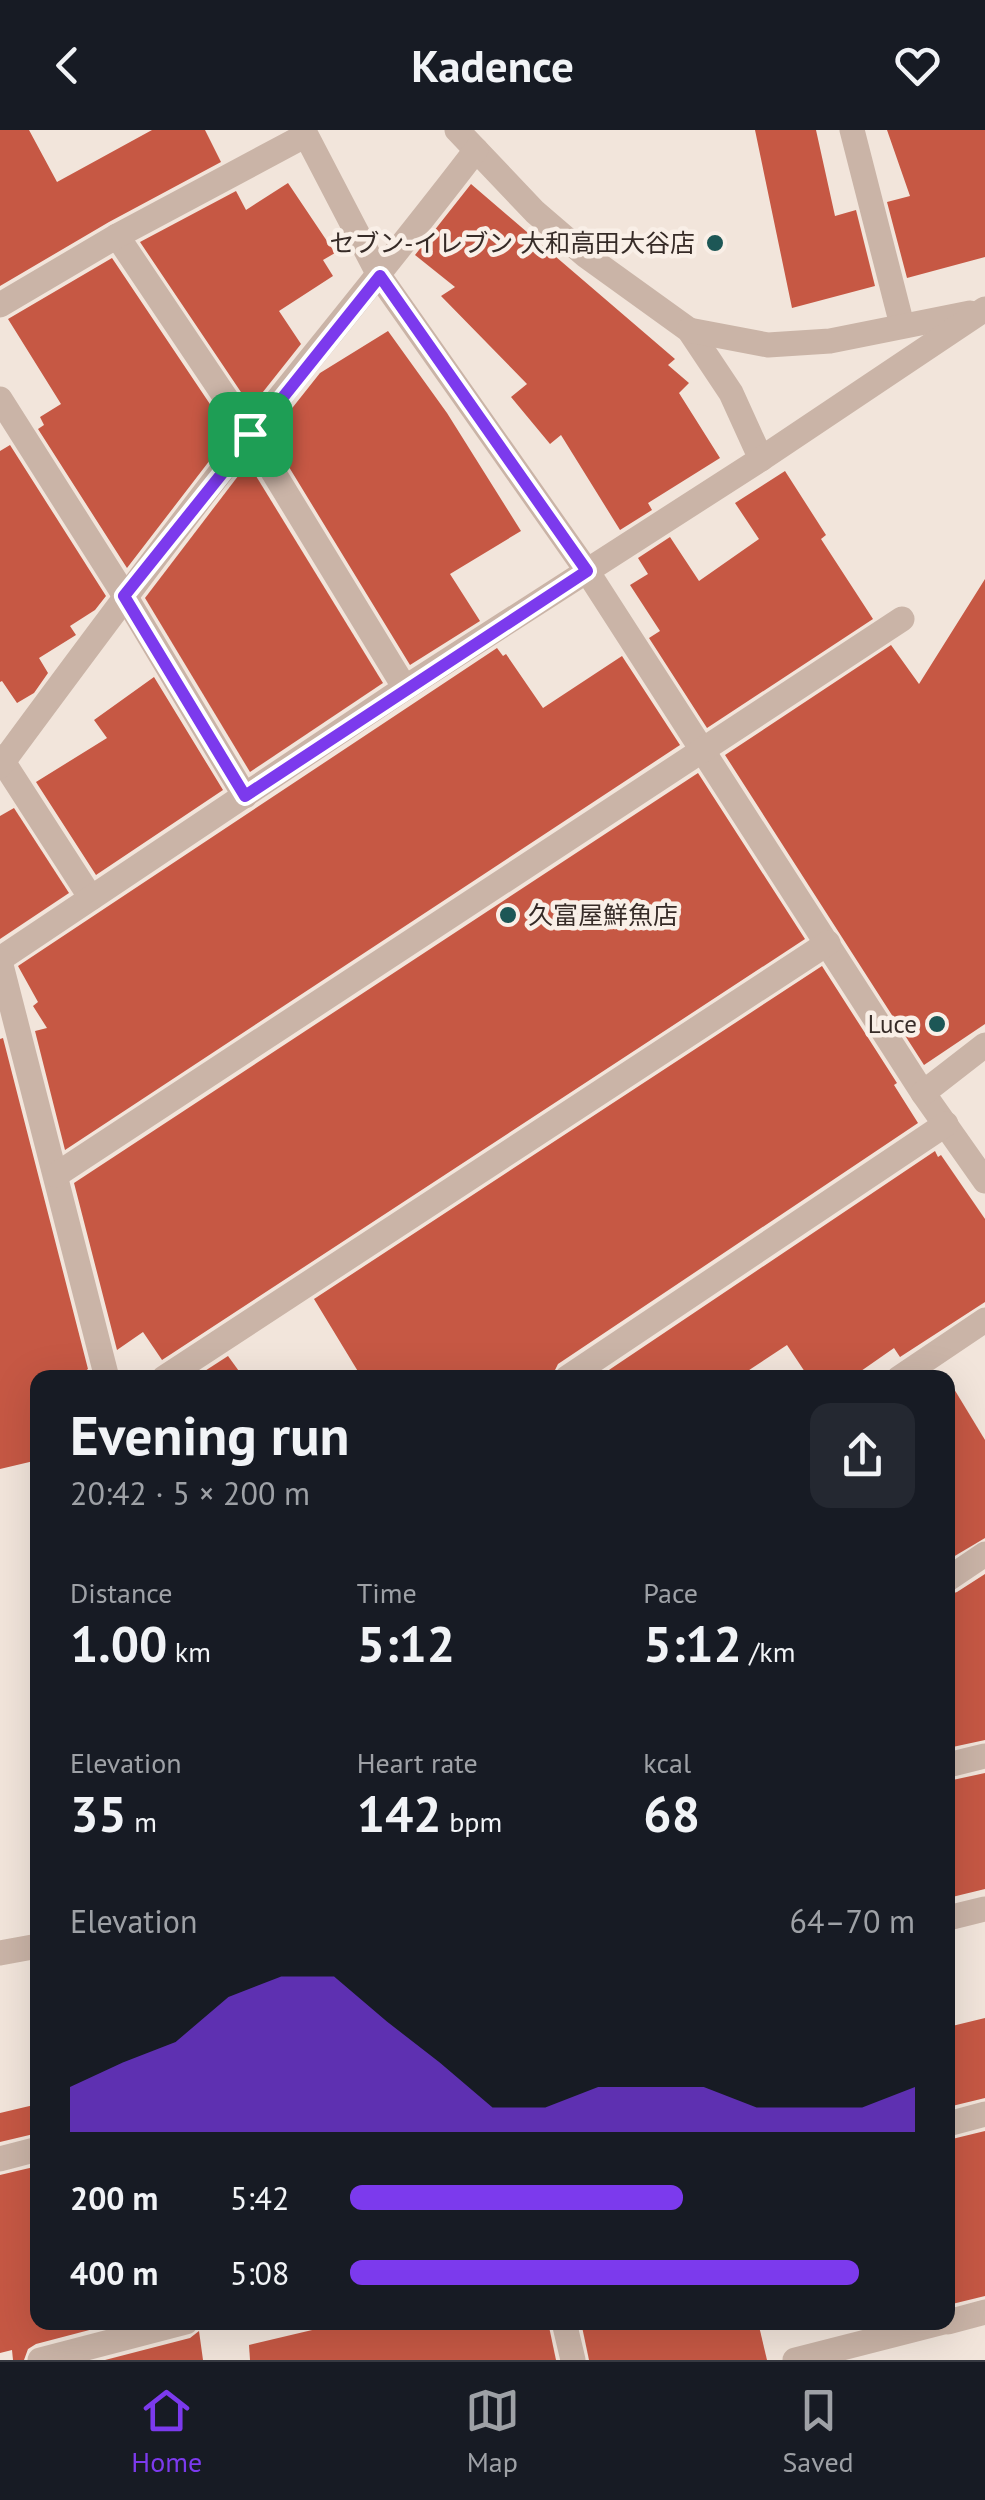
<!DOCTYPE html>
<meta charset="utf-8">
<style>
body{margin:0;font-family:"PT Sans","Noto Sans JP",sans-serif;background:#242831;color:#f1f3f6;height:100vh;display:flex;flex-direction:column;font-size:38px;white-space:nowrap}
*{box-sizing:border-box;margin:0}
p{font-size:32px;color:#9ea1a6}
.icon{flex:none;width:55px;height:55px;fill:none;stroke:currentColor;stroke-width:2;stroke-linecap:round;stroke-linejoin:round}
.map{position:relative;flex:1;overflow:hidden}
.drawer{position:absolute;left:30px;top:1240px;width:925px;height:960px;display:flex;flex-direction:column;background:#171b24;border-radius:20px;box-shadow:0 10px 40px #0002}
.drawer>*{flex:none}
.pin{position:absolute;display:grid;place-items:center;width:85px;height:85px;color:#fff;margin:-42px;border-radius:20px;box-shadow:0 5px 15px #0006}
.round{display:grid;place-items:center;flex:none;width:105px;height:105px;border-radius:20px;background:#242831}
.overview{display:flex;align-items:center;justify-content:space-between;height:170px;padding:0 40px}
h1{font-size:55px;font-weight:700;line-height:75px}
.stats{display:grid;grid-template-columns:repeat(3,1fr);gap:15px;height:170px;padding:10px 40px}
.stats div{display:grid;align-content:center}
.stats b{font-size:50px;font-weight:700}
.stats small{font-size:28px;font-weight:400}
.stats p{font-size:28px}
.chart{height:280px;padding:20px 40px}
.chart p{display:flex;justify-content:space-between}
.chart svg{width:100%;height:180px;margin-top:10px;fill:#7c3aed;opacity:.7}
ul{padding:0 40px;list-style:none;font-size:32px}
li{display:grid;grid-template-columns:160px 120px 1fr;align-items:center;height:75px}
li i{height:25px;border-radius:12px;background:#7c3aed}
header{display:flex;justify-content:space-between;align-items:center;height:130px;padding:0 40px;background:#171b24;font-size:45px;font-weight:700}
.tab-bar{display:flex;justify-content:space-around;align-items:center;height:140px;border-top:2px solid #363941;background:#171b24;font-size:28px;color:#9ea1a6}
.tab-bar a{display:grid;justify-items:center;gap:5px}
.tab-bar .selected{color:#7c3aed}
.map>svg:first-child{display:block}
</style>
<header><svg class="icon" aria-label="back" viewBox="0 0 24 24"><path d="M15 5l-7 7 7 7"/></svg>Kadence<svg class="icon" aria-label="heart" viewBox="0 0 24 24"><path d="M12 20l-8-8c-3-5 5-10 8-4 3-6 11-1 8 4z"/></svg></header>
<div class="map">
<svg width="985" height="2230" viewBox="0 0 985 2230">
<rect width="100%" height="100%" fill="#f2e5db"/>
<g fill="#c65844">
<path d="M 0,0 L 29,0 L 57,52 L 152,0 L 205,0 L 221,32 L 109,92 L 0,156 Z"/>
<path d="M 755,0 L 816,0 L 835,86 L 856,80 L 875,156 L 792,178 Z"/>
<path d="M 887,0 L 985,0 L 985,127 L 907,148 L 887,72 L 910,66 Z"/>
<path d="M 288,53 L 335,123 L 323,130 L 333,146 L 279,181 L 301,214 L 251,277 L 140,112 L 236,61 L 246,80 Z"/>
<path d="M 471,54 L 675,229 L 668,235 L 689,253 L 679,263 L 720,328 L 648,373 L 652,380 L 620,400 L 561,305 L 550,314 L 511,267 L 527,254 L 441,166 L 455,157 L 415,125 Z"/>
<path d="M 112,128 L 230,304 L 127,438 L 38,299 L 44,295 L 40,287 L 61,274 L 8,189 Z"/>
<path d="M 388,201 L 447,283 L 521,401 L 450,444 L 480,491 L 410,535 L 270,306 L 320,243 Z"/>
<path d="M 10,315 L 106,466 L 95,480 L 70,496 L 76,505 L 39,528 L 48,543 L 34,563 L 17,573 L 2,551 L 0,552 L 0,321 Z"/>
<path d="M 248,333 L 383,553 L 250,642 L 145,468 Z"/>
<path d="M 785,341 L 826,405 L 821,409 L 873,489 L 707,598 L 649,508 L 660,501 L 630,455 L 648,444 L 638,428 L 670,407 L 699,451 L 759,409 L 735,373 Z"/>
<path d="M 985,449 L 985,894 L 924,935 L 725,625 L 891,515 L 919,554 Z"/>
<path d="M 497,518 L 503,526 L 506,524 L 543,578 L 622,526 L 680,615 L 65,1020 L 35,901 L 47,898 L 33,876 L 38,872 L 18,836 Z"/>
<path d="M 154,547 L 223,660 L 96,745 L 36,652 L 107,608 L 94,590 Z"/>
<path d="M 698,643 L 805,809 L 162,1230 L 143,1202 L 117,1220 L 74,1053 Z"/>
<path d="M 14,678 L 69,763 L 0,809 L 0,686 Z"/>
<path d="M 822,836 L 897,953 L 894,955 L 918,993 L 558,1234 L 551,1248 L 362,1248 L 314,1169 Z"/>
<path d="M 3,908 L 88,1239 L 76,1248 L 38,1248 L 38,1330 L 0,1339 L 0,909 Z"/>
<path d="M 935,1021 L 938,1027 L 941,1025 L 985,1089 L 985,1172 L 900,1227 L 894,1218 L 851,1248 L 809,1248 L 787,1215 L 737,1248 L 597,1248 Z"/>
<path d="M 228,1226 L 244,1248 L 194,1248 Z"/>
<path d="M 948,1249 L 985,1310 L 985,1408 L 948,1430 Z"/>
<path d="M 985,1444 L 985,1610 L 948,1618 L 948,1465 L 957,1462 Z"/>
<path d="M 985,1643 L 985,1759 L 948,1768 L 948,1651 Z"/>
<path d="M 985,1888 L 985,1968 L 948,1977 L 948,1897 Z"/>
<path d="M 38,1974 L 38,2003 L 0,2012 L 0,1983 Z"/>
<path d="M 985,2001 L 985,2166 L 948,2175 L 948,2010 Z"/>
<path d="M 38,2036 L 38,2192 L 120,2192 L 36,2214 L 28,2219 L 24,2230 L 13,2230 L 12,2220 L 0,2223 L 0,2045 Z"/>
<path d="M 346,2192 L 548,2192 L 556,2230 L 250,2230 L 249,2215 Z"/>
<path d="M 581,2192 L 758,2192 L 767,2230 L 589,2230 Z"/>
<path d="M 199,2201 L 203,2230 L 105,2230 L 190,2208 Z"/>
</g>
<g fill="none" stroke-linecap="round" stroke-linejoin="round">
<g stroke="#cab4a7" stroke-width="25">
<path d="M 457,0 L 535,82 L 585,125 L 689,200 L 731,263 L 761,329"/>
<path d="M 852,0 L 902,195"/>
<path d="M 117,106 L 250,304 L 405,558"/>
<path d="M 0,175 L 117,106 L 306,5 L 380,147 L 587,441 L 923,963 L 985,1051"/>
<path d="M 689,200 L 768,215 L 830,211 L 970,183"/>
<path d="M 0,269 L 125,466 L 245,666"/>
<path d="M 0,627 L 91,768"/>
<path d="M 0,636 C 82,525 163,415 248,307 C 324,211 402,117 476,20"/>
<path d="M 0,829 L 405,558 L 761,329 L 985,179"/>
<path d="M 0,831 L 107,1248"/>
<path d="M 923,963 L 985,915"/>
<path d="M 56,1045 L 902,489"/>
<path d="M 164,1248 L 828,813"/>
<path d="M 567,1248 L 946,994"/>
<path d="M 899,1248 L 985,1190"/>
<path d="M 948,1449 L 985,1424"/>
<path d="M 948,1635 L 985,1626"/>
<path d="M 948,1788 L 985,1779"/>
<path d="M 0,1823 L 38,1816"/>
<path d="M 948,1994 L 985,1984"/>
<path d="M 0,2029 L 38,2019"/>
<path d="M 564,2192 L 573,2230"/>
<path d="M 948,2192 L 985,2182"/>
<path d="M 40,2230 L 186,2192"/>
<path d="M 795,2230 L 944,2192"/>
</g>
</g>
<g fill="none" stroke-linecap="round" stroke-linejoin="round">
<g stroke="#fff" stroke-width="20">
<path id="route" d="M 380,146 L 587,441 L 245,666 L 124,466 Z"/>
</g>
<use href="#route" stroke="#7c3aed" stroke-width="12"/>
</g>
<g fill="#1d5756" stroke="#f9efe7" stroke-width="4">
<circle cx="715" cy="113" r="10"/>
<circle cx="508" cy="785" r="10"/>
<circle cx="937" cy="894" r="10"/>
</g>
<g text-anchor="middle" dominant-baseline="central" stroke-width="9" stroke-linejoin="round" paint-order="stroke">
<g font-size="25" fill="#362b27" stroke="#f9efe7" text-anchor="end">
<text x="695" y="113">セブン-イレブン 大和高田大谷店</text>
<text x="528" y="785" text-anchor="start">久富屋鮮魚店</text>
<text x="917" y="894">Luce</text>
</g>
</g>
</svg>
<div class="pin" style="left:250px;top:304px;background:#1e9e55"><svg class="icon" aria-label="arrive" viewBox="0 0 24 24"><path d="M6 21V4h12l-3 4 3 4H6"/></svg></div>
<section class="drawer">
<div class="overview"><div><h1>Evening run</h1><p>20:42 · 5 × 200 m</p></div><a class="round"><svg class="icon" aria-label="share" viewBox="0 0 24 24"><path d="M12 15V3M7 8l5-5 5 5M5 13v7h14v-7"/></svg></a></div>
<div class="stats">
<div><p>Distance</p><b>1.00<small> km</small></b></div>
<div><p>Time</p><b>5:12</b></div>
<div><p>Pace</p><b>5:12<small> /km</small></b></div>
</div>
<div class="stats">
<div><p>Elevation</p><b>35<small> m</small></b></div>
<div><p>Heart rate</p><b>142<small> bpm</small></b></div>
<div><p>kcal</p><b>68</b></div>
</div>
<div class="chart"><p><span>Elevation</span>64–70 m</p>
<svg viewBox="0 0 160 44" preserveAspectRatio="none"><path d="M0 44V33L10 27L20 22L30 11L40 6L50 6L60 17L70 27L80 38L90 38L100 33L110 33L120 33L130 38L140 38L150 38L160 33V44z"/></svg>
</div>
<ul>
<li><b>200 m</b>5:42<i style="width:59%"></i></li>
<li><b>400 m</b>5:08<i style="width:90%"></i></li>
</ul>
</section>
</div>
<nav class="tab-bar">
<a class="selected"><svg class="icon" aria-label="home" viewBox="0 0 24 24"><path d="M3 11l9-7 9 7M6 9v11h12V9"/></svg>Home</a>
<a><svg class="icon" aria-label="map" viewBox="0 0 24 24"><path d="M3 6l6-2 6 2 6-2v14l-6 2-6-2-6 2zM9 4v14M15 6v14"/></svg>Map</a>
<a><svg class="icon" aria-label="saved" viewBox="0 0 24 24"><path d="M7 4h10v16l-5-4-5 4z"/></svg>Saved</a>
</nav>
